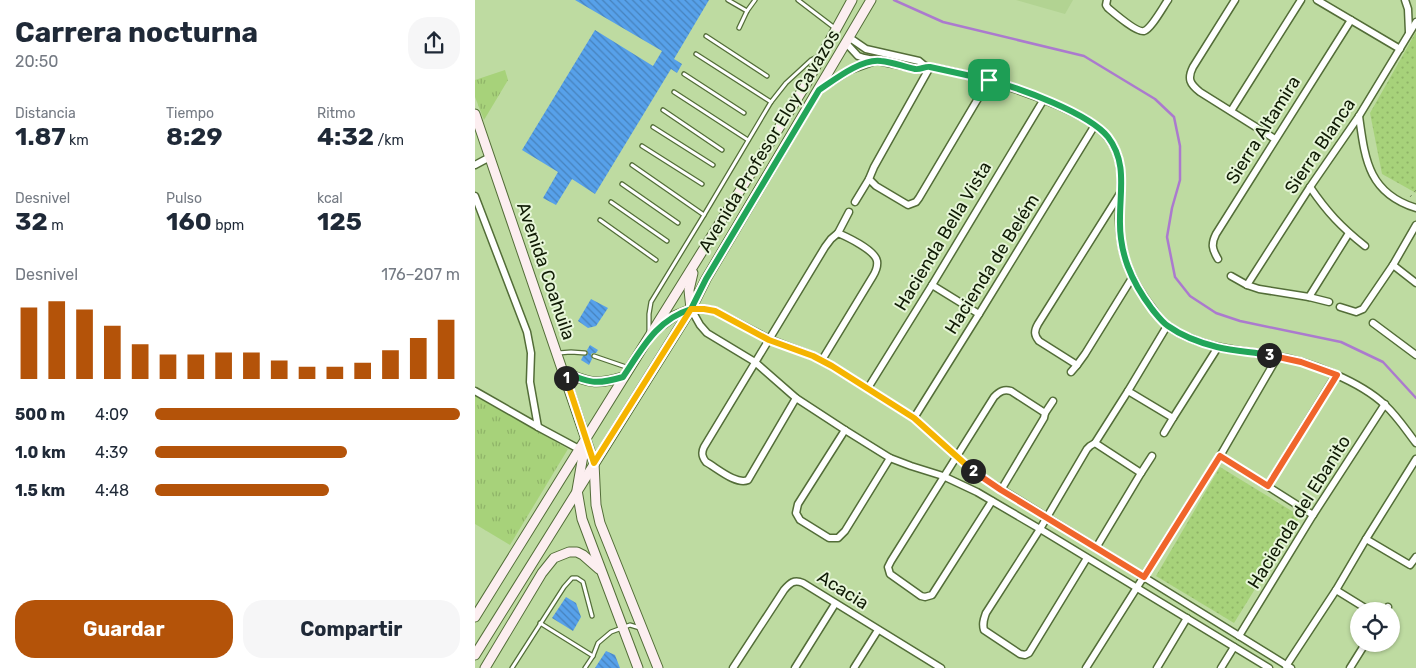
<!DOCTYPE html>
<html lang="es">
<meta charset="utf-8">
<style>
body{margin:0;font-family:Rubik,sans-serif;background:#f6f6f7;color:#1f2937;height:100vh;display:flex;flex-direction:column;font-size:19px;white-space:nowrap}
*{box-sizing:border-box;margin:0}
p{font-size:16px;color:#747a83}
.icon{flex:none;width:28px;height:28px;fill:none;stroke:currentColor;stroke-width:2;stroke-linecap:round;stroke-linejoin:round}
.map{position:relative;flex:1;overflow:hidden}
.panel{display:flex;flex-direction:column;background:#fff;width:475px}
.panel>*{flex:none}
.buttons{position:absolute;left:875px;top:602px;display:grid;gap:10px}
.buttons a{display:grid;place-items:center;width:50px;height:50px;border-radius:50%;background:#fff;box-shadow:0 1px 4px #0004;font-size:25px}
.pin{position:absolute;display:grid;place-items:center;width:42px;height:42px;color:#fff;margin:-21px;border-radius:10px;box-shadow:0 2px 8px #0006}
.km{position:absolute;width:25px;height:25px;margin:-12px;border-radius:50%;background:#222;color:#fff;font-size:14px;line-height:25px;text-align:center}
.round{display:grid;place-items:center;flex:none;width:52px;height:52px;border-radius:20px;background:#f6f6f7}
.headline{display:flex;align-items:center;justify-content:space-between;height:85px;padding:0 15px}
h1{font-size:28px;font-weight:700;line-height:38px}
.metrics{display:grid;grid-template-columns:repeat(3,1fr);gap:8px;height:85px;padding:5px 15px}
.metrics div{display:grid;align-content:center}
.metrics b{font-size:25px;font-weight:700}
.metrics small{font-size:14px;font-weight:400}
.metrics p{font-size:14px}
.chart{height:140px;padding:10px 15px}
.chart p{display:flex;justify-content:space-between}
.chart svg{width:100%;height:90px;margin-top:5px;stroke:#b45309;stroke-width:6}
.button{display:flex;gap:10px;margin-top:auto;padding:10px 15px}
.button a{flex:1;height:58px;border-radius:20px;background:#b45309;color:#fff;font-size:20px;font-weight:700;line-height:58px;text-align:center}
.button a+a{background:#f6f6f7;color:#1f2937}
ul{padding:0 15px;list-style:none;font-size:16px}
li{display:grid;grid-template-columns:80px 60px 1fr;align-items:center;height:38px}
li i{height:12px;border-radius:6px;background:#b45309}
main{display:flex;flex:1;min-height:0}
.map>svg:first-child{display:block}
</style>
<main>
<section class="panel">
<div class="headline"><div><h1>Carrera nocturna</h1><p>20:50</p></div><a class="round"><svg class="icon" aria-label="share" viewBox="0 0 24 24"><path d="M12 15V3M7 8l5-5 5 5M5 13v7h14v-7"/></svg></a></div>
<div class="metrics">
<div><p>Distancia</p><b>1.87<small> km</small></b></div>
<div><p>Tiempo</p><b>8:29</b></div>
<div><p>Ritmo</p><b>4:32<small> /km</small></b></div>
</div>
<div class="metrics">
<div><p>Desnivel</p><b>32<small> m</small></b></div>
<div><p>Pulso</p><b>160<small> bpm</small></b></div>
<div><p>kcal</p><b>125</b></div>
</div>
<div class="chart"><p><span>Desnivel</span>176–207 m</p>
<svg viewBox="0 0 160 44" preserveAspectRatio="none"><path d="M5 44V9M15 44V6M25 44V10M35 44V18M45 44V27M55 44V32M65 44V32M75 44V31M85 44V31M95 44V35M105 44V38M115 44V38M125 44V36M135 44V30M145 44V24M155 44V15"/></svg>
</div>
<ul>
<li><b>500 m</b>4:09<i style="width:100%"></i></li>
<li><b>1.0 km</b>4:39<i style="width:63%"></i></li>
<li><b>1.5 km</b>4:48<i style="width:57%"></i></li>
</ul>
<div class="button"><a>Guardar</a><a>Compartir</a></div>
</section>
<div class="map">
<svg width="941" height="668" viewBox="0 0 941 668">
<defs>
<pattern id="grass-tufts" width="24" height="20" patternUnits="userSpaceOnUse" patternTransform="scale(1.25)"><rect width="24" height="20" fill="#a7d27a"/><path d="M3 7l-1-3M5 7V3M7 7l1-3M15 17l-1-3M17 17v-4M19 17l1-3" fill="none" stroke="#8fb468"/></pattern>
<pattern id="park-dots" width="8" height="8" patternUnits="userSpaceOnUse" patternTransform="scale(1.25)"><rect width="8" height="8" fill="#a7d27a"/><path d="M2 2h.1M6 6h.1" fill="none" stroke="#8fb468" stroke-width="1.8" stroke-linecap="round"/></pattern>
<pattern id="building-back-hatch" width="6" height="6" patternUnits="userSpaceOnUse" patternTransform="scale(1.25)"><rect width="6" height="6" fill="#57a1ea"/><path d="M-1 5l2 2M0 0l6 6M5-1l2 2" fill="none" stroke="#4782bc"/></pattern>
</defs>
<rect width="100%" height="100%" fill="#bedba1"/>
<path fill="#b2d392" d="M 541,0 L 598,0 L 590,14 Z"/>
<g fill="url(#grass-tufts)">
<path d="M 30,70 L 33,80 L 9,120 L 0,97 L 0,80 Z"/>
<path d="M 0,395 L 93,449 L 35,545 L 0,524 Z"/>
</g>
<g fill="url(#park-dots)">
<path d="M 941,32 L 941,193 L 907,174 L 895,113 Z"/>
<path d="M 745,467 L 825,516 L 759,623 L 681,576 Z"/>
</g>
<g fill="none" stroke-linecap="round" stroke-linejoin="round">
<path stroke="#ab7ace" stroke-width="2.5" d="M 419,0 L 468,22 L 609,56 L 680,99 L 699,117 L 705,146 L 705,180 L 697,208 L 692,237 L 700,277 L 715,296 L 741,313 L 765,321 L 866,342 L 908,362 L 941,398"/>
</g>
<g fill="url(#building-back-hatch)">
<path d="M 100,0 L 234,0 L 199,59 L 207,64 L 202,73 L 196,69 L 120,194 L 97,179 L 81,205 L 68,198 L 83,172 L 47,150 L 120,30 L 178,66 L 187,51 Z"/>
<path d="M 116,299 L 133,308 L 121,326 L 113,328 L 103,321 Z"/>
<path d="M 115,345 L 123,350 L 121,353 L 118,353 L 116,354 L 117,359 L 114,365 L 106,360 L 108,356 L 113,354 L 112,350 Z"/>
<path d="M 91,597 L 101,603 L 106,617 L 98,631 L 77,618 Z"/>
<path d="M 131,651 L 140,655 L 145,668 L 120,668 Z"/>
</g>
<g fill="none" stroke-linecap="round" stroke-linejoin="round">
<g stroke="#536d38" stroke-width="5.5">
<g id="lane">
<path d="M 253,0 L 272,11"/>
<path d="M 323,0 L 361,29"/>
<path d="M 264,28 L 272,11 L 280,0"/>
<path d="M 231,36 L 292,76"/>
<path d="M 221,54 L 296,102"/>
<path d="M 209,74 L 269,113"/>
<path d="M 199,92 L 273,140"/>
<path d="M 188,110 L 247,150"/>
<path d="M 178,127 L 238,165"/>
<path d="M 167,146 L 227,184"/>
<path d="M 157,165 L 229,215"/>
<path d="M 147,184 L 203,223"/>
<path d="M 136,202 L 192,241"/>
<path d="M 125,220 L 181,260"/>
<path d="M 174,332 L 174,314 L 176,302 L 229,215 L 296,102 L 311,83 L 336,60 L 342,57"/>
<path d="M 83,353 L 96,352 L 110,353"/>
<path d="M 119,356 L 154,368"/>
<path d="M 65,623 L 118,656"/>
<path d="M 37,668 L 89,587 L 97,578 L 102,578 L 108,582 L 117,616"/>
<path d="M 110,668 L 118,656 L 123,643 L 136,632 L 155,625 L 165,628"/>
</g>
</g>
<g stroke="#536d38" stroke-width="9">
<g id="street">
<path d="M 632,0 L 631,5 L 633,8 C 639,13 662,33 669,31 C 676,29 688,7 693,0"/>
<path d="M 760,0 L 718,67 C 712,79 715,84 725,92 L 800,139"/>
<path d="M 842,0 L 925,49"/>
<path d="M 930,0 L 933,9 L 934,32"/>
<path d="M 375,38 L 391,49 L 444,61 L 450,66 C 497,75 541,87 584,106 C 604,115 626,124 638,145 C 651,168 644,193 644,219 C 645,255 656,281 678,309 C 682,315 687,322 693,326 C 723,348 765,350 801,356 C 834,361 886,382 910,405 C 922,416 931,430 941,443"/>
<path d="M 371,43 L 383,56 L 389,58 L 442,69 L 450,66"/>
<path d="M 455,67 L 399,167 L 394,179 L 401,186 L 433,205 L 441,202 L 444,198 L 514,80"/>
<path d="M 345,89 L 375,70 L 400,61"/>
<path d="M 756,111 L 826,0"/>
<path d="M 884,116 C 890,159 893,193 941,208"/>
<path d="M 0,165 L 15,157"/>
<path d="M 835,187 C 852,212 866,227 890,246"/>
<path d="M 646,192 L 563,324 C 559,331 559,335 564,341 L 602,365 L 610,354 L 657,278"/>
<path d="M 0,196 L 52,332 L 56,353 L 55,382 L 63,427"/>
<path d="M 380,202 L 394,179"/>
<path d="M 363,233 L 374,212"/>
<path d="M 743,259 C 737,249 736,244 741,234 L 876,20"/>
<path d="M 918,265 L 941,283"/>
<path d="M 756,276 L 772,285 L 784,289 L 834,297 L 854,302"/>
<path d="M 457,285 L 504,314"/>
<path d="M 772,285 L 835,187 L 884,116 L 941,22"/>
<path d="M 834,297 L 874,233"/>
<path d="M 865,307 L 881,312 L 888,309 L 918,265 L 941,225"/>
<path d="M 898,323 L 941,355"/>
<path d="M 692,326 L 653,391 L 698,418 L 743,347"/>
<path d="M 596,372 L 602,365"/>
<path d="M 393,388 L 457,285 L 569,99"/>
<path d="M 0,391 L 63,427 L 104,449"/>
<path d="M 321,398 L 273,480 C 261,485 242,468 231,462 C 227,457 226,453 229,447 L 350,247 L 356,239 L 363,233 C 372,237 400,250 402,261 C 403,267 401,271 398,276 L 347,360"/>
<path d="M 570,413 L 578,401"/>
<path d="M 439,418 L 504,314 L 620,125"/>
<path d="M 370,430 L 323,504 L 321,513 L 325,520 L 354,538 L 363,538 L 370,531 L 415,458"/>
<path d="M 689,433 L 698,418"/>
<path d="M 620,443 L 653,391"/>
<path d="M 745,456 L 838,515"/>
<path d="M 941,459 L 891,539 L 935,565 L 941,557"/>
<path d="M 666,473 L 677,456"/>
<path d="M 793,486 L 861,375"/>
<path d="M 517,501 L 457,595 L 450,597 L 446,596 L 415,574 L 413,567 L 416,561 L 519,397 C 525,391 529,389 536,391 L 570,413 L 569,418 L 526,490"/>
<path d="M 612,558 L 554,653 L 550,655 L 545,654 L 509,630 C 507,623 509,619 511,613 L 565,529 L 612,449 L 615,446 L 620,443 L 666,473 L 621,548"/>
<path d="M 861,590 L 891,539"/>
<path d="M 910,611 L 913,607"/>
<path d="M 764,636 L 838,515 L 910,404"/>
<path d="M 811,666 L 861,590 L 895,611"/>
<path d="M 258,668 L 309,590 C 315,583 319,579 328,583 L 466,668"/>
<path d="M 320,668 L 360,604"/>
<path d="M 379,668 L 403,630"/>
<path d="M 611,668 L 745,456 L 803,356"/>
<path d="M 682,668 L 712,618"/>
<path d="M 746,668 L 759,647"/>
<path d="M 794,668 L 565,529 L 502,492 L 468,476 L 436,466 L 415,458 L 370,430 L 321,398 L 280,362 L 232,333 L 225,325 L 216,309 L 229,309 L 240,311 L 294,339 L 338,356 L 357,366 L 439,418 L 489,463 L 505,476 L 816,668"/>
<path d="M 875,668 L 890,644"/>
</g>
</g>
<g stroke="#536d38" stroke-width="11">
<g id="secondary">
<path d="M 0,114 L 119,463 L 121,505 L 125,523 L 183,668"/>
<path d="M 216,309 L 214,290 L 218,273"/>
<path d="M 184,327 L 199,316 L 216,309"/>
<path d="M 89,372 C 114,383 121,385 148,377"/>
<path d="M 110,444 L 102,490 L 107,519 L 163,668"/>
<path d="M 0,617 L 330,86 L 377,0"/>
<path d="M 0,655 L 216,309 L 231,279 L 396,0"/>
<path d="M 10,668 L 67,573 L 79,558 L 94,552 L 102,552 L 108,555 L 124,569"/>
</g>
</g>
<path stroke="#758b60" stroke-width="1" stroke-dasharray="2.5 4" stroke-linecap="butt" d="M 935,197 L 941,190"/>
<use href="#lane" stroke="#fff" stroke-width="3"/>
<use href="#street" stroke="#fff" stroke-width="6"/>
<use href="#secondary" stroke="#fceef0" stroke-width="9"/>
</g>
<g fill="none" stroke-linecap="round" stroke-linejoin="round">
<g stroke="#fff" stroke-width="10">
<path id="split-1" d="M 91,378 L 89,372 C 114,383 121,385 148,377 C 167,349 181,320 216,309 L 231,279 L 344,90 C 359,80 387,58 406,61 C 418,62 429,67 440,69 C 446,70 450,66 455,67 L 514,80"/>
</g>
<g stroke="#fff" stroke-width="10">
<path id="split-2" d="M 91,378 L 119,463 L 216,309 L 229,309 L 240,311 L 294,340 L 338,356 L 357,366 L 439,418 L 498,471"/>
</g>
<g stroke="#fff" stroke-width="10">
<path id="split-3" d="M 498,471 L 526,490 L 669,577 L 745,456 L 793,486 L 862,375 L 826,362 L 794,355"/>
</g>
<g stroke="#fff" stroke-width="10">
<path id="split-4" d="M 514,80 C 544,88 614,113 633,137 C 652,162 645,189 645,218 C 644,253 656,281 677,309 C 682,315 687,322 693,326 C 707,336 726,343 742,347 C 759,351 777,352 794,355"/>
</g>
<use href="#split-1" stroke="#22a559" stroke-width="6"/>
<use href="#split-2" stroke="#f5b400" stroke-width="6"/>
<use href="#split-3" stroke="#f0652b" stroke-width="6"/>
<use href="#split-4" stroke="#22a559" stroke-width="6"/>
</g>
<g text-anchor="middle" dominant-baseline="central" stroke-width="4" stroke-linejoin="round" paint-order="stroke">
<g font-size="18" fill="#101b05" stroke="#e7f6d9">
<text transform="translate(788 130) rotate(-58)">Sierra Altamira</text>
<text transform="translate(294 141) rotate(-59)">Avenida Profesor Eloy Cavazos</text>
<text transform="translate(845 146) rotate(-56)">Sierra Blanca</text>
<text transform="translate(468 236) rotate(-59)">Hacienda Bella Vista</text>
<text transform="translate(517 264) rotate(-58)">Hacienda de Belém</text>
<text transform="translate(71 271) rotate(71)">Avenida Coahuila</text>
<text transform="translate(824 512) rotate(-58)">Hacienda del Ebanito</text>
<text transform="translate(368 590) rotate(32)">Acacia</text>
</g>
</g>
</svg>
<div class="buttons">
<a><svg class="icon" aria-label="locate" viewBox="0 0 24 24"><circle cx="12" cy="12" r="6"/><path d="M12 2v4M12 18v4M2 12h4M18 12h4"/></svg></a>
</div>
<div class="pin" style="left:514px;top:80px;background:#1e9e55"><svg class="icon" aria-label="arrive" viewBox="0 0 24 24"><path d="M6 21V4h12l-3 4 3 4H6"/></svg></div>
<b class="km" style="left:91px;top:378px">1</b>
<b class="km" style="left:498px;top:471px">2</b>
<b class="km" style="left:794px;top:355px">3</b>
</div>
</main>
